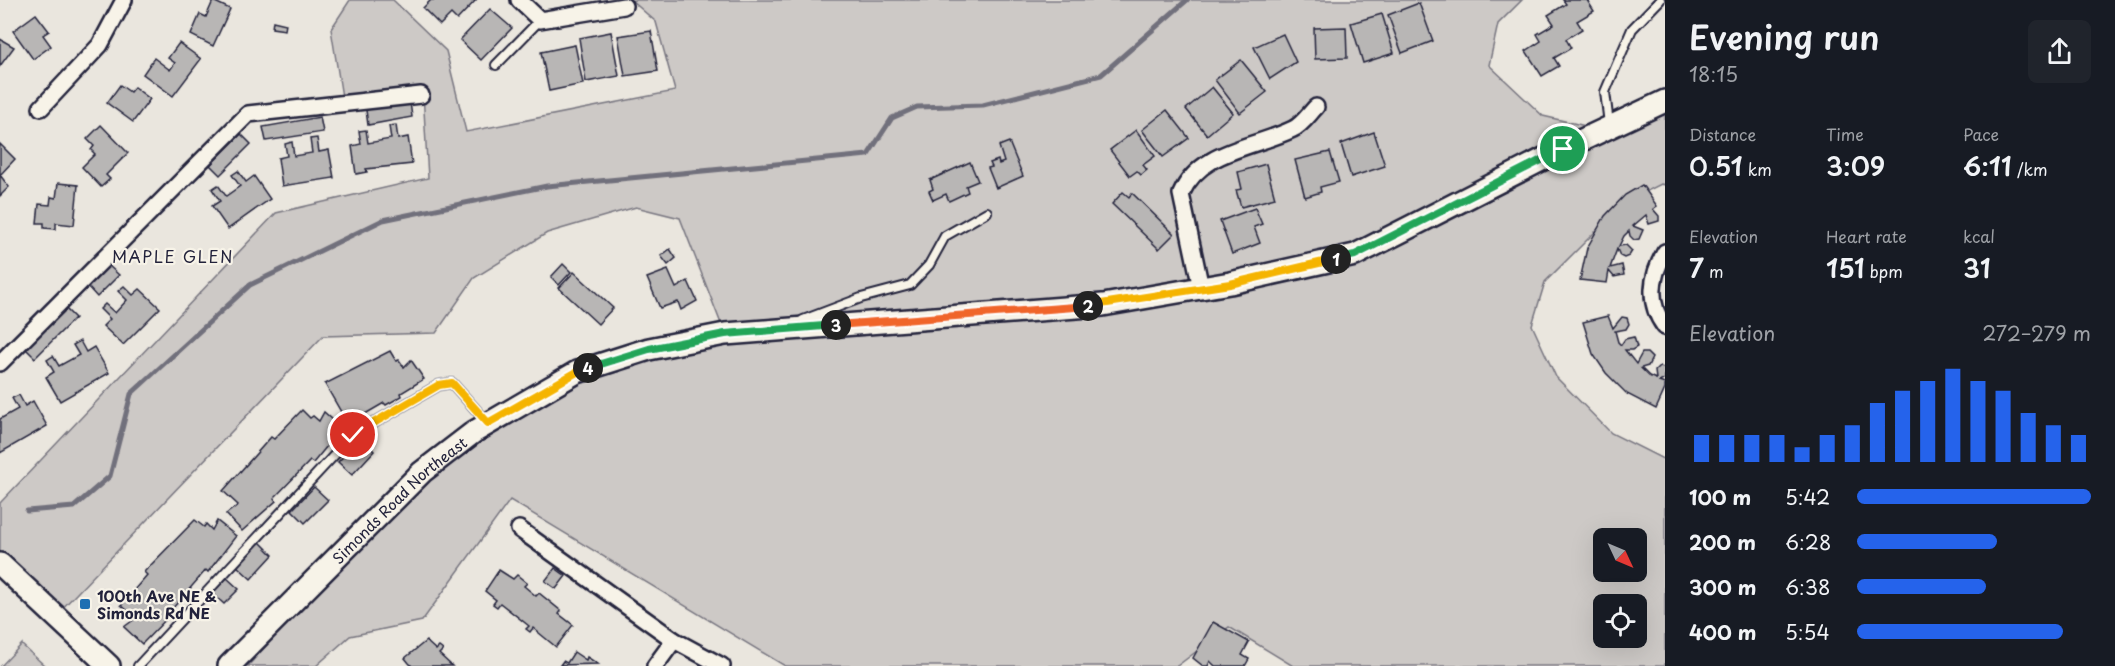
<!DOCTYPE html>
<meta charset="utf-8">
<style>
body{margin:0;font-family:"Playpen Sans",sans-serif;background:#20242c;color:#f1f3f6;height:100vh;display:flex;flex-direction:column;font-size:22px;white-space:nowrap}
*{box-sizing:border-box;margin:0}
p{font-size:20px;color:#9ea1a6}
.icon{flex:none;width:33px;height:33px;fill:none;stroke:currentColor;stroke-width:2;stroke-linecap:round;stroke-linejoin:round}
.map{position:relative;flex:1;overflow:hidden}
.sheet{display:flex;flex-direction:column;background:#171b24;width:450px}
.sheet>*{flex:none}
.needle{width:39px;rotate:134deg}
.fabs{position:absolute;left:1593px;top:528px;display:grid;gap:12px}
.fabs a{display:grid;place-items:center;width:54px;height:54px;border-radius:9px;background:#171b24;box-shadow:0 6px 24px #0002;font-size:30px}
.pin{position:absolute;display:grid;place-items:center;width:51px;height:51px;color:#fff;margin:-26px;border:3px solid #fff;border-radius:50%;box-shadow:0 2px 6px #0007}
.km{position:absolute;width:30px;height:30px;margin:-15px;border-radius:50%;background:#222;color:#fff;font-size:16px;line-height:30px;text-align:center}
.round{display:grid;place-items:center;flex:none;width:63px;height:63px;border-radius:9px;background:#20242c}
.summary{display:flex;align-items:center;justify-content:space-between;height:102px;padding:0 24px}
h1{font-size:33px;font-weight:600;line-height:45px}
.stats{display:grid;grid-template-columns:repeat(3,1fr);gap:9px;height:102px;padding:6px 24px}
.stats div{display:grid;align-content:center}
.stats b{font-size:26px;font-weight:600}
.stats small{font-size:16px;font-weight:400}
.stats p{font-size:16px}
.chart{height:168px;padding:12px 24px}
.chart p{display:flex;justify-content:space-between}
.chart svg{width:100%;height:108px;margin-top:6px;stroke:#2563eb;stroke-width:6}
ul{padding:0 24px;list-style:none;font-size:20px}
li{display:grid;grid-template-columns:96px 72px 1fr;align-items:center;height:45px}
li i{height:15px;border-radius:8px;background:#2563eb}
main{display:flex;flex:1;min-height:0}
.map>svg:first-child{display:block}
</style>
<main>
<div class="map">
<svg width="1665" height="666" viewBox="0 0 1665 666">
<rect width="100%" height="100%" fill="#eae6de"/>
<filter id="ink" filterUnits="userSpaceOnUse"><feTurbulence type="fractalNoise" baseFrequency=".0167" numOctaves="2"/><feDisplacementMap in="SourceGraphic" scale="12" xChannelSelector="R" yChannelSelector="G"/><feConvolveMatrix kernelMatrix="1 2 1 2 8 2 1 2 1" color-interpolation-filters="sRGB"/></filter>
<g filter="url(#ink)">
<g fill="#cdc9c6" stroke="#787680" stroke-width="1.5" fill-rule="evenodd">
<path d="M 350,0 L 393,0 L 446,51 L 466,132 L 675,91 L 656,22 L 631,0 L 1522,0 L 1498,24 L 1489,65 L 1543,116 L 1603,130 L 1665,99 L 1665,185 L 1661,184 L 1625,202 L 1545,282 L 1532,325 L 1556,377 L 1611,433 L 1665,460 L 1665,666 L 1293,666 L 1229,627 L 1177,666 L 785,666 L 510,500 L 422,621 L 350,636 L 316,666 L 248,666 L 422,472 L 577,372 L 725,334 L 680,218 L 636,207 L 547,233 L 474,278 L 436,333 L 323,336 L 56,615 L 0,564 L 0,503 L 276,213 L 428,178 L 423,93 L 343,103 L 331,29 ZM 1604,538 L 1636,538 L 1636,572 L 1604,572 ZM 1604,604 L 1636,604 L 1636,638 L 1604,638 Z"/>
<path d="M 22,644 L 22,645 L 45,666 L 1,666 Z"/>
</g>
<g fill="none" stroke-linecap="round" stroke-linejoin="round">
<path stroke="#716f7b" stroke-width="5" d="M 27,511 L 74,507 L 110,476 L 131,394 L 250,285 L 383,220 L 547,186 L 868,155 L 892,118 L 917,107 L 983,105 L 1101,75 L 1187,0"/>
</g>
<g fill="#b8b6b5" stroke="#22223b" stroke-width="1.5">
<path d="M 431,0 L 476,0 L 457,20 L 451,14 L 440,25 L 423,8 Z"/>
<path d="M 1563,0 L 1587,0 L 1594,11 L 1577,21 L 1582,29 L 1566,39 L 1571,48 L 1554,58 L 1559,66 L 1542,76 L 1526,51 L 1541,41 L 1537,34 L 1554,24 L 1548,15 L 1566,4 Z"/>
<path d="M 213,1 L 230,9 L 213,46 L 191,35 L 200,14 L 206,17 Z"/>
<path d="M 1419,3 L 1433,41 L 1402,53 L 1388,15 Z"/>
<path d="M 490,9 L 512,28 L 481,60 L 460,40 Z"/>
<path d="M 36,14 L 49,31 L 43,35 L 51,46 L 33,59 L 13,31 Z"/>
<path d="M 1382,14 L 1394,53 L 1363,63 L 1351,23 Z"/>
<path d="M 273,21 L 286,24 L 285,30 L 272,28 Z"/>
<path d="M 1346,27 L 1347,58 L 1315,59 L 1314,28 Z"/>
<path d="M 651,31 L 658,71 L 625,76 L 618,36 Z"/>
<path d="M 611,32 L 619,76 L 586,82 L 579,38 Z"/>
<path d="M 1283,34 L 1296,62 L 1270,79 L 1254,47 Z"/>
<path d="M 0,39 L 14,47 L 0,66 Z"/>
<path d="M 179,43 L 201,59 L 173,96 L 143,74 L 154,58 L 170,70 L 175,63 L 168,58 Z"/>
<path d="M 575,45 L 583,84 L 549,91 L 541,52 Z"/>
<path d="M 1241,60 L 1267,92 L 1240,113 L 1215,80 Z"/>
<path d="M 120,85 L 130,92 L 134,87 L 150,99 L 133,122 L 107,103 Z"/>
<path d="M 1212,87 L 1233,113 L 1207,135 L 1186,109 Z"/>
<path d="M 410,102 L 412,117 L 368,125 L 366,110 Z"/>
<path d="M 1167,110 L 1189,138 L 1163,157 L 1142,130 Z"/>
<path d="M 320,117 L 323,132 L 266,141 L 263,127 Z"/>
<path d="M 101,125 L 128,153 L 106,175 L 110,179 L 101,187 L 82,167 L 95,154 L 91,150 L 94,146 L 87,139 Z"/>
<path d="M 396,125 L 398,139 L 408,137 L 412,164 L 366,169 L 367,172 L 356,174 L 352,146 L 361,144 L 359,131 L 366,130 L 368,143 L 391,139 L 389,126 Z"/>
<path d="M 1136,130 L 1155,156 L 1143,165 L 1147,170 L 1141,175 L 1137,171 L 1130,176 L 1110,150 Z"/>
<path d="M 1374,132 L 1385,166 L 1351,177 L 1341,144 Z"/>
<path d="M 241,134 L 251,144 L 220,175 L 210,165 Z"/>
<path d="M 317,138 L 319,152 L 329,150 L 334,178 L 282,186 L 278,158 L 287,156 L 285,144 L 292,142 L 294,156 L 312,153 L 310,139 Z"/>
<path d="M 1009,142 L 1023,176 L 996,188 L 988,168 L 992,167 L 990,163 L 998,160 L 999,164 L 1004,162 L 999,146 Z"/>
<path d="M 0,144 L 15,159 L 0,175 L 9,187 L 0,196 Z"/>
<path d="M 1330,152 L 1339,182 L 1320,187 L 1321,192 L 1305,197 L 1295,160 Z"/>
<path d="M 970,162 L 978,181 L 966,186 L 968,192 L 949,201 L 946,194 L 933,200 L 929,191 L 933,189 L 930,180 Z"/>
<path d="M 1266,164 L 1275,198 L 1241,207 L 1236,190 L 1242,189 L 1238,172 Z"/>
<path d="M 238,171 L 246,182 L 254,176 L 270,199 L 228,229 L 212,206 L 220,201 L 212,189 L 218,185 L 226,196 L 240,186 L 232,175 Z"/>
<path d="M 58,183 L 78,185 L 74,225 L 56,223 L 56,229 L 44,228 L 44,223 L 37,223 L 39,204 L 50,205 L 51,197 L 56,198 Z"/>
<path d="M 1642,185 L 1657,206 L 1653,209 L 1659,216 L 1659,221 L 1649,224 L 1646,215 L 1633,226 L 1643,230 L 1639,239 L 1634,240 L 1630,236 L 1629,231 L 1624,236 L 1619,246 L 1626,245 L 1632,251 L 1629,256 L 1624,258 L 1620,256 L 1617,249 L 1610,268 L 1622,265 L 1624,275 L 1614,277 L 1609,271 L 1607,283 L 1580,280 L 1587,248 L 1605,216 L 1625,195 Z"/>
<path d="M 1123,192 L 1129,197 L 1132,193 L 1174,234 L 1159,249 L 1112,204 Z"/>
<path d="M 1255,208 L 1262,224 L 1254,227 L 1260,243 L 1232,254 L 1220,221 Z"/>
<path d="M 670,249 L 676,258 L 668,265 L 661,256 Z"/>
<path d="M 563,264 L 571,272 L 559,285 L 551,277 Z"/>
<path d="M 108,265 L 119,275 L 97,297 L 87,286 Z"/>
<path d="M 668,270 L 676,288 L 688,281 L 697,301 L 681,310 L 678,302 L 660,308 L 647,278 Z"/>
<path d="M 574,272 L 613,308 L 598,324 L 559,288 Z"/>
<path d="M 124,286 L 133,295 L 140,289 L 160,308 L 123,345 L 103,326 L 110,319 L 100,309 L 105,304 L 115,313 L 127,300 L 118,291 Z"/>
<path d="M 65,308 L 75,318 L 35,358 L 25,348 Z"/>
<path d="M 1608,316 L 1613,328 L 1622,317 L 1627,318 L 1629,324 L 1626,329 L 1615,331 L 1618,342 L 1621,345 L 1625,339 L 1634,337 L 1637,347 L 1632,350 L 1625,350 L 1636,364 L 1642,353 L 1647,353 L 1652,358 L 1648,366 L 1641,368 L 1649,376 L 1656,379 L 1655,371 L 1659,367 L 1665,368 L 1665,379 L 1659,382 L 1665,384 L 1665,389 L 1656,409 L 1627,394 L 1606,373 L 1593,354 L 1583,322 Z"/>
<path d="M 80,341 L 86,352 L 94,347 L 109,373 L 60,401 L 46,377 L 54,372 L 47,360 L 53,356 L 59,366 L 79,355 L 73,345 Z"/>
<path d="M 390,351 L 396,361 L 399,360 L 404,367 L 411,360 L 424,379 L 401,393 L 402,396 L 386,405 L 384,403 L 348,424 L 325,384 Z"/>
<path d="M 19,395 L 25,406 L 33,401 L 47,426 L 0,453 L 0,419 L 18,409 L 12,398 Z"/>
<path d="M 302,410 L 310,418 L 313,416 L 319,421 L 324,412 L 342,428 L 313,463 L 310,461 L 274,498 L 276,501 L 242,531 L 226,514 L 238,505 L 223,491 L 271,437 L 274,439 Z"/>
<path d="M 361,438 L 374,451 L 352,475 L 338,462 Z"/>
<path d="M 314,487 L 328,500 L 305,523 L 292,510 Z"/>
<path d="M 195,520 L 204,527 L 206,524 L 212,530 L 217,521 L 236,536 L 208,572 L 206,570 L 172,609 L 174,611 L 142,644 L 124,627 L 136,618 L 121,605 L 147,575 L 144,572 Z"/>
<path d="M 260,542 L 273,555 L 251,579 L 237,566 Z"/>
<path d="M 555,568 L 566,576 L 556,589 L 545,581 Z"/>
<path d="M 499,570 L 513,579 L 517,575 L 527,583 L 524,586 L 536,596 L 539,593 L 561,611 L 559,614 L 573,625 L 556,647 L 533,628 L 530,632 L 526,629 L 529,626 L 500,603 L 497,607 L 493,604 L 496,600 L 485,591 Z"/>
<path d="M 227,578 L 239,589 L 224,604 L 212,593 Z"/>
<path d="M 1213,622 L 1249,642 L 1242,655 L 1249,659 L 1245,666 L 1215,666 L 1210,661 L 1208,666 L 1203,666 L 1193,658 Z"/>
<path d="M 426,641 L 436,650 L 439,647 L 443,650 L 439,654 L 452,666 L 412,666 L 409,663 L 405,658 Z"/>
<path d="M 574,652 L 586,660 L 587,657 L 598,664 L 560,665 L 563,661 L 567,663 Z"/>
</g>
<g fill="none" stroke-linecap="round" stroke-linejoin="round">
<g stroke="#22223b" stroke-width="12">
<g id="service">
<path d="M 496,65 L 540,20"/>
<path d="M 1609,124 L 1605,92 L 1632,29 L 1660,0"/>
<path d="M 803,320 L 861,298 L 910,285 L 929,265 L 945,236 L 987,212"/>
<path d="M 138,666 L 353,435 L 439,385 L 452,383 L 487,422"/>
</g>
</g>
<g stroke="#22223b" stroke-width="20">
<g id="minor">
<path d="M 519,0 L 540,20 L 624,6"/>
<path d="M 41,108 L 100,45 L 124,0"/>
<path d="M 1665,252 C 1651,276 1647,303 1665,327"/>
<path d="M 1201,288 L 1181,194 C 1200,150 1254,148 1293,129 C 1302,125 1309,114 1316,107"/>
<path d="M 0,363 L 248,114 L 421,95"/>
<path d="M 519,529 L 674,640 L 722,666"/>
<path d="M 655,666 L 674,640"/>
</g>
</g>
<g stroke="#22223b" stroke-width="26">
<g id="secondary">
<path d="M 0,564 L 109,666"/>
<path id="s1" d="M 229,666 L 422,472 L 474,432 L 577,372 L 649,349 L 725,334 L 1103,305 L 1230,283 L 1355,255 L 1563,149 L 1665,101"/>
</g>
</g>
<use href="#service" stroke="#f7f3e8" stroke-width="8"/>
<use href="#minor" stroke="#f7f3e8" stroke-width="15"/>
<use href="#secondary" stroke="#f7f3e8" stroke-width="21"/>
</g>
</g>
<g fill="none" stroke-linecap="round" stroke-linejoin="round" filter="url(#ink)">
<g stroke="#fff" stroke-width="12">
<path id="split-1" d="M 1336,259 L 1355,255 L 1563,149"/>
</g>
<g stroke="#fff" stroke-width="12">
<path id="split-2" d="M 1088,306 L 1230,284 L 1336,259"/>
</g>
<g stroke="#fff" stroke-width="12">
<path id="split-3" d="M 836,325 L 1088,306"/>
</g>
<g stroke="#fff" stroke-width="12">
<path id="split-4" d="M 588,368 L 649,349 L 725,334 L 836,325"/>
</g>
<g stroke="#fff" stroke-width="12">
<path id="split-5" d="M 353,435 L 439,385 L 452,383 L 488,423 L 577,372 L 588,368"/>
</g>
<use href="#split-1" stroke="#22a559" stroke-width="8"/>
<use href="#split-2" stroke="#f5b400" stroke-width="8"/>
<use href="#split-3" stroke="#f0652b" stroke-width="8"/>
<use href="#split-4" stroke="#22a559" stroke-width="8"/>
<use href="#split-5" stroke="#f5b400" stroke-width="8"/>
</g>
<rect fill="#1f6fb2" stroke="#f7f3e8" stroke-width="2" x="79" y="598" width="12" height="12" rx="3"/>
<g text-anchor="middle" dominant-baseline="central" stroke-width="4.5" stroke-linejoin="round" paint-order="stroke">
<g font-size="15" fill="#22223b" stroke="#f7f3e8">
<text stroke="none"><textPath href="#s1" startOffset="238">Simonds Road Northeast</textPath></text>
</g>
<g font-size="15" font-weight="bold" fill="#22223b" stroke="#f7f3e8" text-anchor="start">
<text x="97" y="595">100th Ave NE &amp;<tspan x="97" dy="17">Simonds Rd NE</tspan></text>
</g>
<g font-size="16" letter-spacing="1.5" fill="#22223b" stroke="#f7f3e8">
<text x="173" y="256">MAPLE GLEN</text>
</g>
</g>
</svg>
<div class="fabs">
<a><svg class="needle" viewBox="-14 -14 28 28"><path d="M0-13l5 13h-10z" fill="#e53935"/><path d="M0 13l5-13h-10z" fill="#9ea1a6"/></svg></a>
<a><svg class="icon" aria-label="locate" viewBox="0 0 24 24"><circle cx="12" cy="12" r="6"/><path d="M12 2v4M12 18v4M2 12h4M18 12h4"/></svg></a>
</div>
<div class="pin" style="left:1563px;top:149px;background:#1e9e55"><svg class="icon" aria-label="arrive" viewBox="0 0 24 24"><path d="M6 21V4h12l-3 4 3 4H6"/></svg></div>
<div class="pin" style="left:353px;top:435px;background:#d93025"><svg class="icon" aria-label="check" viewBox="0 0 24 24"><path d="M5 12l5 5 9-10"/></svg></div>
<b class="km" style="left:1336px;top:259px">1</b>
<b class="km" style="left:1088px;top:306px">2</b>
<b class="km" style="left:836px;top:325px">3</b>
<b class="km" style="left:588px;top:368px">4</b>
</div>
<section class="sheet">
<div class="summary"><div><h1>Evening run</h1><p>18:15</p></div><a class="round"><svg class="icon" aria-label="share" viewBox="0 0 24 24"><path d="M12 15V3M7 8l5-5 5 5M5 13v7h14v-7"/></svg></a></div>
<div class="stats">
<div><p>Distance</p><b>0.51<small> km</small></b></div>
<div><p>Time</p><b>3:09</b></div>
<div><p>Pace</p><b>6:11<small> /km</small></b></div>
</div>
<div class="stats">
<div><p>Elevation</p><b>7<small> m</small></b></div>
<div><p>Heart rate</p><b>151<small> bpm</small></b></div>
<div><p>kcal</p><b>31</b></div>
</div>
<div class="chart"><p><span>Elevation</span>272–279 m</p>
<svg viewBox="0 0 160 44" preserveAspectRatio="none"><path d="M5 44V33M15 44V33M25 44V33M35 44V33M45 44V38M55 44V33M65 44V29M75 44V20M85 44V15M95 44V11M105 44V6M115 44V11M125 44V15M135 44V24M145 44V29M155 44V33"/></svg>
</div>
<ul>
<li><b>100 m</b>5:42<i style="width:100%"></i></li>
<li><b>200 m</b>6:28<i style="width:60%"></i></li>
<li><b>300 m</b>6:38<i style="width:55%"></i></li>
<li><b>400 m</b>5:54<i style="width:88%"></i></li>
</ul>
</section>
</main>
